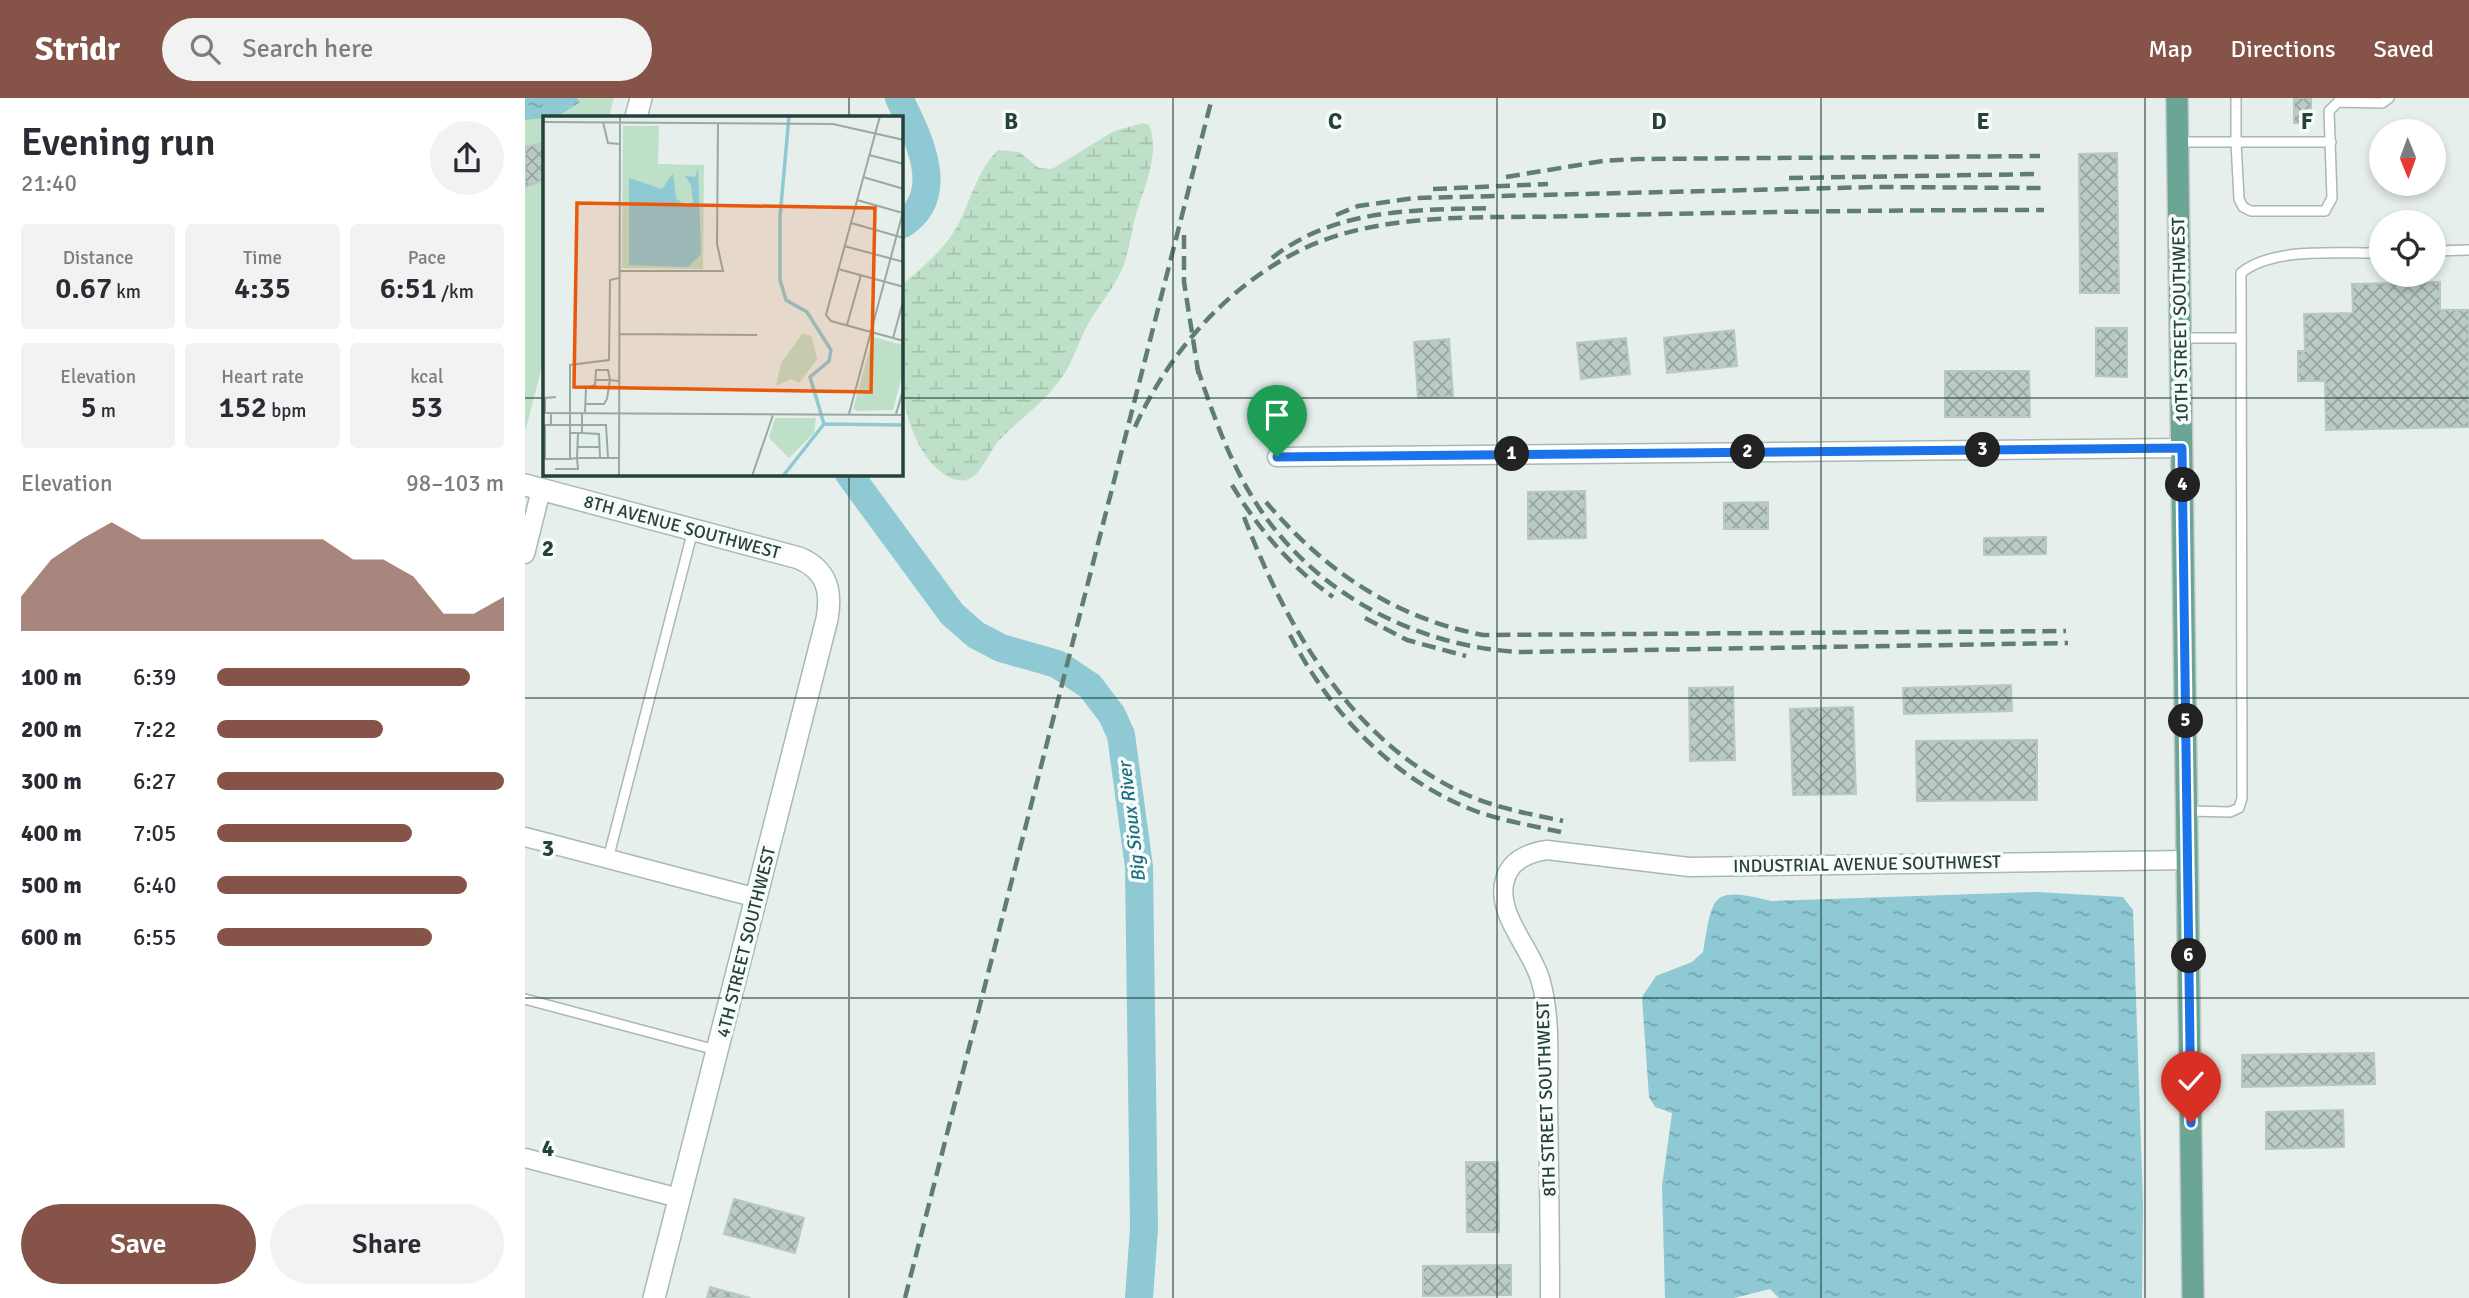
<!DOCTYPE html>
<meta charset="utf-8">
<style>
body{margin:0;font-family:Signika,sans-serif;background:#f2f2f3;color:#2b2b33;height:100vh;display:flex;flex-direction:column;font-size:26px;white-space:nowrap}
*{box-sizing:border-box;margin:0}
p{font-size:23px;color:#7c7c81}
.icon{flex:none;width:38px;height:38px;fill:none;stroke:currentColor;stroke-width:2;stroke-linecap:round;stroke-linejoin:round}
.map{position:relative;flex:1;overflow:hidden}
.side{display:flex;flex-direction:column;background:#fff;width:525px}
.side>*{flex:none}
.needle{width:46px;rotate:179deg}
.fabs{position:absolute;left:1844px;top:21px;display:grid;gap:14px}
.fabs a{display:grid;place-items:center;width:77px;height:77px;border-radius:50%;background:#fff;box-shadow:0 4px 10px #0003;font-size:35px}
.pin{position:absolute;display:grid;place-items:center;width:60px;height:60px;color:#fff;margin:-72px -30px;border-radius:50% 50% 50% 0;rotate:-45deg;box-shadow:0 0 7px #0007}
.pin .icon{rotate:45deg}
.km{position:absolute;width:35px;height:35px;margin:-18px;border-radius:50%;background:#222;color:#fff;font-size:19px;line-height:35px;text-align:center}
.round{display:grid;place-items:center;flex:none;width:74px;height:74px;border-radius:37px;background:#f2f2f3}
.head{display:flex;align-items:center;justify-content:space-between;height:119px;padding:0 21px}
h1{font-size:38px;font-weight:600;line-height:52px}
.figures{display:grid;grid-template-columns:repeat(3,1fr);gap:10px;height:119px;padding:7px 21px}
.figures div{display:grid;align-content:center;border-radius:7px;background:#f2f2f3;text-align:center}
.figures b{font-size:30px;font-weight:600}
.figures small{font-size:19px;font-weight:400}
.figures p{font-size:19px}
.chart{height:196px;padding:14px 21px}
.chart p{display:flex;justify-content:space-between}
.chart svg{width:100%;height:126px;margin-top:7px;fill:#855347;opacity:.7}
.button{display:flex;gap:14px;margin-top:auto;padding:14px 21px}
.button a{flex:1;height:80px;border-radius:42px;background:#855347;color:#fff;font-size:28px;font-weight:600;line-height:80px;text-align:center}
.button a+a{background:#f2f2f3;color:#2b2b33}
ul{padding:0 21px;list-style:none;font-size:23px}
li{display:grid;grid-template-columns:112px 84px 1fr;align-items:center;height:52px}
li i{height:18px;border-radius:9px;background:#855347}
header{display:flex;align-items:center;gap:42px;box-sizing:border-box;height:98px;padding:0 35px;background:#855347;color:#fff}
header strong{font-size:33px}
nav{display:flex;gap:38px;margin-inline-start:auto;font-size:24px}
.search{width:490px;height:63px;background:#f2f2f3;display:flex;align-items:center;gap:18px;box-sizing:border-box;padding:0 24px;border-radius:38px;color:#7c7c81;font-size:26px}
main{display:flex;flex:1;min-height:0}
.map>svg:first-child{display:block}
</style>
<header>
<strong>Stridr</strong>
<div class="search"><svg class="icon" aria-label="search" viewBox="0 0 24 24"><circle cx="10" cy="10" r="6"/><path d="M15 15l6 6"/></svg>Search here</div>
<nav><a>Map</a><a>Directions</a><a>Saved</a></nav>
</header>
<main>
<section class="side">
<div class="head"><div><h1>Evening run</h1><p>21:40</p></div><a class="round"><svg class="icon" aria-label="share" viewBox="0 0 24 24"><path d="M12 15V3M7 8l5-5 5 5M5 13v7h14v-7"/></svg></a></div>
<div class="figures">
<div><p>Distance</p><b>0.67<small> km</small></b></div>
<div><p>Time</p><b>4:35</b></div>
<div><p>Pace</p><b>6:51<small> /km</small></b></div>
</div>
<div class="figures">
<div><p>Elevation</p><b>5<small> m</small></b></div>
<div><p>Heart rate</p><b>152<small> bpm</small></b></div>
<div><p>kcal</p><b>53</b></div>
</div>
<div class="chart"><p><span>Elevation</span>98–103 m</p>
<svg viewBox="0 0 160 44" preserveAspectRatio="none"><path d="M0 44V32L10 19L20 12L30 6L40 12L50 12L60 12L70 12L80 12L90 12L100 12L110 19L120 19L130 25L140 38L150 38L160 32V44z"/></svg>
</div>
<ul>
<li><b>100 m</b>6:39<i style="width:88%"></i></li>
<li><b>200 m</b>7:22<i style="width:58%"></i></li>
<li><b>300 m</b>6:27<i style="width:100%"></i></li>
<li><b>400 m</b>7:05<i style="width:68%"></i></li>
<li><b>500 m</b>6:40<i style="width:87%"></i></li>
<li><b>600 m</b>6:55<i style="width:75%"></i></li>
</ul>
<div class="button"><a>Save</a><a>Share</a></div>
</section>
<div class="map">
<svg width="1944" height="1200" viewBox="0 0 1944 1200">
<defs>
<pattern id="wetland-marsh" width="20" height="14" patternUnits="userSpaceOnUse" patternTransform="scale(1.75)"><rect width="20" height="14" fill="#bfe0c8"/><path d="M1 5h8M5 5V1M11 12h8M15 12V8" fill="none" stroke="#a4c1ad"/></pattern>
<pattern id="water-ripples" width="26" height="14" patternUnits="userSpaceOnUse" patternTransform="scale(1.75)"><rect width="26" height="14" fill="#8ec9d4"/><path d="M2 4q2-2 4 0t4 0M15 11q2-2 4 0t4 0" fill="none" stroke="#74a5ad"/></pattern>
<pattern id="building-cross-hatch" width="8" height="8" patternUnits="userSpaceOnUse" patternTransform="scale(1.75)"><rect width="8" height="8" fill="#bbcac4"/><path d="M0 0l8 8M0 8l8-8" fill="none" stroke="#98a6a0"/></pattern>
</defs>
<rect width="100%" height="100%" fill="#e6efeb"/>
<path fill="#bfe0c8" d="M 0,0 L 89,0 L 84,19 L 19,19 L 19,261 L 0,334 Z"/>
<path fill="url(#wetland-marsh)" d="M 618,25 L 624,27 C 636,57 618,91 610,120 C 605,140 603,163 592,181 C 583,198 570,212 561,230 C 551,250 546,269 532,286 C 514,309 488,326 471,346 C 459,362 452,391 426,380 C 402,369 389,340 382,316 C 379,305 382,296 376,285 L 376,187 C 399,169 422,149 435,123 C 447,98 453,72 473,52 L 494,54 L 514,70 L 527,71 L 589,33 Z"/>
<g fill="url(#water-ripples)">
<path d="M 0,0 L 52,0 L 55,4 L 32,19 L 0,22 Z"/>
<path d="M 1512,794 L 1598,799 L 1608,812 L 1618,1106 L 1617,1200 L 1254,1200 L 1245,1191 L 1209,1200 L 1140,1200 L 1137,1088 L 1147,1015 L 1130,1009 L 1124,999 L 1117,899 L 1131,878 L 1167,864 L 1178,854 C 1188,799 1184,787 1246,803 Z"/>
</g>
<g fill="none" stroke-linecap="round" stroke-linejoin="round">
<g stroke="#8ec9d4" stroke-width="28">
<path d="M 374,0 C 393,39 424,97 376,127"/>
<path d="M 324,376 L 427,516 L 451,537 L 476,550 L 532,566 L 565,588 L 587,617 L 596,637 L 614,769 L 619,1130 L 614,1200"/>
</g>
</g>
<g fill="url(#building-cross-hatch)" stroke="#b8c9c2" stroke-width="2">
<rect x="1769" y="0" width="17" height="25"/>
<path d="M 19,45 L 19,82 L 0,89 L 0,49 Z"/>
<path d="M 1592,55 L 1594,195 L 1555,195 L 1554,56 Z"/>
<path d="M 1915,184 L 1915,212 L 1944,212 L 1944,329 L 1801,332 L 1800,283 L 1773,283 L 1773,253 L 1780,253 L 1779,216 L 1828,215 L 1827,186 Z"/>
<path d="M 1571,230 L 1602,230 L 1602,279 L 1571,278 Z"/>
<path d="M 1209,232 L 1212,268 L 1142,275 L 1139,240 Z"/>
<path d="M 1101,240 L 1105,276 L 1056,281 L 1052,245 Z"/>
<path d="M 924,241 L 928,298 L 893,300 L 889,244 Z"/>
<path d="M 1420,273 L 1504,273 L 1505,319 L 1420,319 Z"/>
<path d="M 1060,393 L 1061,440 L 1003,441 L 1003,394 Z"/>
<path d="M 1243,404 L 1243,431 L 1199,431 L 1199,405 Z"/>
<path d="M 1521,439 L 1521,456 L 1459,457 L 1459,440 Z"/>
<path d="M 1486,587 L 1487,613 L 1379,616 L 1378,590 Z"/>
<path d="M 1208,589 L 1210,662 L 1165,663 L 1164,590 Z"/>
<path d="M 1328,609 L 1331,696 L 1268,697 L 1265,611 Z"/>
<path d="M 1512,642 L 1512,702 L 1392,703 L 1391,643 Z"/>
<path d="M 1849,955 L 1850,986 L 1717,989 L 1717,957 Z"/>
<path d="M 1818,1012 L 1819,1049 L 1741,1051 L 1741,1014 Z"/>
<path d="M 941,1064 L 973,1064 L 974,1134 L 942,1134 Z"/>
<path d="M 209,1101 L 279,1120 L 270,1155 L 199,1136 Z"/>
<path d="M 986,1167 L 986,1197 L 898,1198 L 898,1168 Z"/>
<path d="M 185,1189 L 225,1200 L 182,1200 Z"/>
</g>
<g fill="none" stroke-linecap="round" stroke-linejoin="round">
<g stroke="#a8b8b2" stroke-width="12">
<g id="lane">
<path d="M 1711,0 L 1711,44 L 1806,44"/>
<path d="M 1653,44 L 1711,44 L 1714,101 L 1718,109 L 1726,113 L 1800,113 L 1807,100 L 1804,13 L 1813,4 L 1857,5 L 1864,0"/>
<path d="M 1909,153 L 1944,152"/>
<path d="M 1655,240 L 1716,240"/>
<path d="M 1663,713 L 1705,714 L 1714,710 L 1717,700 L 1716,175 C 1749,148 1815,156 1857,155"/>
<path d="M 83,761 L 168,432"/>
<path d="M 0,901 L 191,952"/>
</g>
</g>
<g stroke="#a8b8b2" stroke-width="21">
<g id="street">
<path d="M 752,359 L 1657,350"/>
<path d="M 0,456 L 16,392"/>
<path d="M 0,739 L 232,800"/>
<path d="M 0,1060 L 154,1100"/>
<path d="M 1025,1200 C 1025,1134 1024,1068 1023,1002 C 1023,963 1026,921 1016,884 C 1008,852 973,820 979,786 C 983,763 1002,755 1022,752 L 1164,769 L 1663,762"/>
</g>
</g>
<g stroke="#a4bbb3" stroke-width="24">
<g id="secondary">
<path d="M 111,19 L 116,0"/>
<path d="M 0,387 L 274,460 C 302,472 307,493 302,521 L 129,1200"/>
</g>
</g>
<g stroke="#c2cac8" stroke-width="24">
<path id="primary" d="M 1652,0 L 1668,1200"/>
</g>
<use href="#lane" stroke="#fff" stroke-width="9"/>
<use href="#street" stroke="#fff" stroke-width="18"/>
<use href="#secondary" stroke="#fff" stroke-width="21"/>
<use href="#primary" stroke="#6aa596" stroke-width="21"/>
<g stroke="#5f7d75" stroke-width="4.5" stroke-dasharray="14 7" stroke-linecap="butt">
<path d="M 981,79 L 1078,63 L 1113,61 L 1515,58"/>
<path d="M 1264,80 L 1516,76"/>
<path d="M 908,91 L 1023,86"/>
<path d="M 811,117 L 833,108 L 889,100 L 1350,89 L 1516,90"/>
<path d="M 659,137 L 659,184 L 674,279"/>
<path d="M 747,160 C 810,110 890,112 967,110"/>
<path d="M 672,269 C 687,313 702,357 726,397 C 782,491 887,549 996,554 L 1543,545"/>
<path d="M 610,329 C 645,252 705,185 782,149 C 864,112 966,121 1053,118 C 1209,114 1363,112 1519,112"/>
<path d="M 707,387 C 734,432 766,469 808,499"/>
<path d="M 741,404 C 800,473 869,520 958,537 L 1541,533"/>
<path d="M 719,419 C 762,531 827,644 940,696 C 971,710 1005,716 1038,723"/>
<path d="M 840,520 L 882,542 L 941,558"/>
<path d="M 765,537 C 805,615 869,683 953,714 C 980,723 1008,728 1036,734"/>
<path d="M 380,1200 L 687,0"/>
</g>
</g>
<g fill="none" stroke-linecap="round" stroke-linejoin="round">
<g stroke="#fff" stroke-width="14">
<path id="route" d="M 752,359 L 1657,350 L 1666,1025"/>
</g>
<use href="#route" stroke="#1a73e8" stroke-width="9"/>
</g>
<path fill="none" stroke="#24423a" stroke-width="2" stroke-opacity="0.55" d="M 324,0 L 324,19M 648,0 L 648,1200M 972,0 L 972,1200M 1296,0 L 1296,1200M 1620,0 L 1620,1200M 0,300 L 19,300M 376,300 L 1944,300M 324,376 L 324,1200M 0,600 L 1944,600M 0,900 L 1944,900"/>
<g text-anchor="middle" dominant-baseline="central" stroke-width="7" stroke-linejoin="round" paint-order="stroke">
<g font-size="18" fill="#24423a" stroke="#f7fbf9">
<text transform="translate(1655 222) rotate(-91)">10TH STREET SOUTHWEST</text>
<text transform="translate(157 429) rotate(15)">8TH AVENUE SOUTHWEST</text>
<text transform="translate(1342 766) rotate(-1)">INDUSTRIAL AVENUE SOUTHWEST</text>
<text transform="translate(221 844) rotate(-76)">4TH STREET SOUTHWEST</text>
<text transform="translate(1021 1001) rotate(-92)">8TH STREET SOUTHWEST</text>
</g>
<g font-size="19" font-style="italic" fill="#1c6f80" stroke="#f7fbf9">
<text transform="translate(607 724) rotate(-97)">Big Sioux River</text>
</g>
</g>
<g transform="translate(18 18)">
<rect width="360" height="360" fill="#e6efeb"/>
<path d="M 330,221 L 360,229 L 360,256 L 350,294 L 316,295 L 310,293 Z" fill="#bfe0c8"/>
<path d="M 260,217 L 269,221 L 274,243 L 256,267 L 248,263 L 233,270 L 238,247 Z" fill="#bfe0c8"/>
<path d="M 80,10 L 116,10 L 115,48 L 161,49 L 160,153 L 79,152 ZM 232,302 L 273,302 L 271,317 L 246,342 L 226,322 Z" fill="#bfe0c8"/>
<path d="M 155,51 L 158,138 L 145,151 L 86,149 L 86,62 L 119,73 L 130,57 L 133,82 L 142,90 L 150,86 L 148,69 L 142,60 L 152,61 Z" fill="#8ec9d4"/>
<path fill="none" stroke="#8ec9d4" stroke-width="3.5" d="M 246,0 L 237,101 L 237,164 L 243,184 L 264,196 L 288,234 L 286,245 L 267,261 L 281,308M 281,308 L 361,309M 240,360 L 281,308"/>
<path fill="none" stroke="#98aaa4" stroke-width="2" d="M 337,0 L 283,199 L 288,205 L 361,225M 0,6 L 290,8 L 361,24M 60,6 L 65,27 L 77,28M 326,39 L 361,48M 320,61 L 361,73M 314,84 L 360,97M 308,107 L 361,122M 301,130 L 361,146M 295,153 L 361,171M 76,155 L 180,155 L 174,128 L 175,7M 304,209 L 318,159M 77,218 L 214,219M 350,222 L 361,182M 42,288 L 61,288 L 64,283 L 67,264 L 52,264M 2,296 L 2,282 L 13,281M 42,296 L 43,272 L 52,269 L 53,254 L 65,254 L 67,264 L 76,265M 0,297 L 361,299M 8,297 L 8,309 L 2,309 L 2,343 L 27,343 L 27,317M 39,297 L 39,317 L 27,317 L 27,249 L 66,244 L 67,164 L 76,162M 306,298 L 361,92M 353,298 L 361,271M 8,309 L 63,309 L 65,342M 35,317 L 34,342 L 75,342M 39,317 L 56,318 L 57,342M 35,331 L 57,331M 12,353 L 35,353 L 34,342 L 27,343M 76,360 L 77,0M 209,360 L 230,299"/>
<path fill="#e8590c" fill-opacity="0.15" stroke="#e8590c" stroke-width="3.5" d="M 34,87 L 332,92 L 328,276 L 31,271 Z"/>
<rect width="360" height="360" fill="none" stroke="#24423a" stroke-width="3.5"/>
</g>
<g font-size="23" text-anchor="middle" font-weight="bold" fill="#24423a" stroke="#f7fbf9" stroke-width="7" stroke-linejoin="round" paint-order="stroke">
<text x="486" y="31">B</text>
<text x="810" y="31">C</text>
<text x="1134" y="31">D</text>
<text x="1458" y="31">E</text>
<text x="1782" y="31">F</text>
<text x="23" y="458">2</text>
<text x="23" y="758">3</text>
<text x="23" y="1058">4</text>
</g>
</svg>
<div class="fabs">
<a><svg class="needle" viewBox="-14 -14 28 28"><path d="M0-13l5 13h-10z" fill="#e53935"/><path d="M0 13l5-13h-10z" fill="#7c7c81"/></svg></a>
<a><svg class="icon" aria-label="locate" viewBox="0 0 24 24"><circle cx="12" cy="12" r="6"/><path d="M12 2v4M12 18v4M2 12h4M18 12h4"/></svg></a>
</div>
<div class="pin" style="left:752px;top:359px;background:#1e9e55"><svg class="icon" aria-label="arrive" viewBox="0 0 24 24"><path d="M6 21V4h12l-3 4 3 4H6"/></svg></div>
<div class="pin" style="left:1666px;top:1025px;background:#d93025"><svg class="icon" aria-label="check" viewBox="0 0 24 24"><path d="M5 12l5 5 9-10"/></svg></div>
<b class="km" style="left:987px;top:356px">1</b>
<b class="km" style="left:1223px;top:354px">2</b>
<b class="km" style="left:1458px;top:352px">3</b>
<b class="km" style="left:1658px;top:387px">4</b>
<b class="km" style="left:1661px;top:623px">5</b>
<b class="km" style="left:1664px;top:858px">6</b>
</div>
</main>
